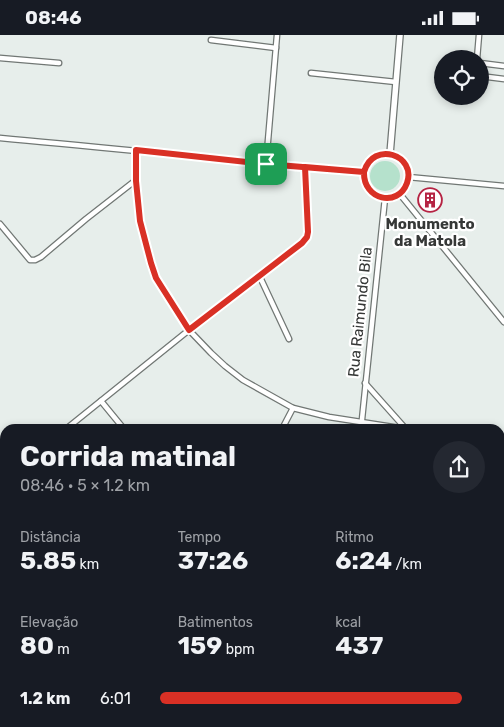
<!DOCTYPE html>
<html lang="pt">
<meta charset="utf-8">
<style>
body{margin:0;font-family:Rubik,sans-serif;background:#242831;color:#f1f3f6;height:100vh;display:flex;flex-direction:column;font-size:19px;white-space:nowrap}
*{box-sizing:border-box;margin:0}
p{font-size:16px;color:#9ea1a6}
.icon{flex:none;width:28px;height:28px;fill:none;stroke:currentColor;stroke-width:2;stroke-linecap:round;stroke-linejoin:round}
.map{position:relative;flex:1;overflow:hidden}
.drawer{position:absolute;left:0px;top:389px;width:505px;height:304px;display:flex;flex-direction:column;background:#171b24;border-radius:15px 15px 0 0;box-shadow:0 2px 8px #0003}
.drawer>*{flex:none}
.tools{position:absolute;left:434px;top:15px;display:grid;gap:10px}
.tools a{display:grid;place-items:center;width:55px;height:55px;border-radius:50%;background:#171b24;box-shadow:0 2px 8px #0003;font-size:25px}
.pin{position:absolute;display:grid;place-items:center;width:42px;height:42px;color:#fff;margin:-21px;border-radius:10px;box-shadow:0 2px 8px #0006}
.round{display:grid;place-items:center;flex:none;width:52px;height:52px;border-radius:26px;background:#242831}
.summary{display:flex;align-items:center;justify-content:space-between;height:85px;padding:0 20px}
h1{font-size:28px;font-weight:700;line-height:38px}
.stats{display:grid;grid-template-columns:repeat(3,1fr);gap:8px;height:85px;padding:5px 20px}
.stats div{display:grid;align-content:center}
.stats b{font-size:25px;font-weight:700}
.stats small{font-size:14px;font-weight:400}
.stats p{font-size:14px}
ul{padding:0 20px;list-style:none;font-size:16px}
li{display:grid;grid-template-columns:80px 60px 1fr;align-items:center;height:38px}
li i{height:12px;border-radius:6px;background:#d93025}
.status{display:flex;justify-content:space-between;align-items:center;height:35px;padding:0 25px;background:#171b24;direction:ltr}
.status svg{height:14px;fill:currentColor}
.map>svg:first-child{display:block}
</style>
<div class="status"><b>08:46</b><svg viewBox="0 0 49 12"><path d="M0 12V9h3v3zM5 12V6h3v6zM10 12V3h3v9zM15 12V0h3v12zM26 1h20v11H26zM47 4h2v5h-2z"/></svg></div>
<div class="map">
<svg width="504" height="692" viewBox="0 0 504 692">
<rect width="100%" height="100%" fill="#e7eeeb"/>
<circle fill="#b5e1cc" cx="385" cy="141" r="15"/>
<g fill="none" stroke-linecap="round" stroke-linejoin="round">
<g stroke="#717774" stroke-width="7">
<g id="minor">
<path d="M 211,5 L 276,13"/>
<path d="M 0,23 L 59,28"/>
<path d="M 477,24 L 479,0"/>
<path d="M 480,28 L 504,31"/>
<path d="M 311,38 L 396,47"/>
<path d="M 480,41 L 504,44"/>
<path d="M 0,103 C 121,114 242,127 364,137"/>
<path d="M 136,115 L 136,145 L 140,186 L 151,228 L 156,243 L 189,295 L 211,318 L 225,331 L 243,345 L 293,373 L 329,382 L 406,394"/>
<circle cx="386" cy="141" r="22"/>
<path d="M 266,129 L 277,0"/>
<path d="M 408,142 L 504,151"/>
<path d="M 399,158 L 504,287"/>
<path d="M 0,189 L 30,225 L 35,225 L 41,222 L 86,184 L 136,145"/>
<path d="M 259,240 L 289,304"/>
<path d="M 365,348 L 406,394"/>
<path d="M 101,366 L 124,394"/>
<path d="M 66,394 L 189,295 L 302,208 L 307,202 L 308,197 L 305,132"/>
<path d="M 282,394 L 293,373"/>
<path d="M 361,394 L 385,163"/>
<path d="M 0,420 L 5,426"/>
<path d="M 0,445 L 5,441"/>
<path d="M 500,503 L 504,507"/>
<path d="M 0,676 L 5,676"/>
<path d="M 231,688 L 295,692"/>
<path d="M 67,692 L 68,688"/>
<path d="M 332,692 L 332,688"/>
</g>
</g>
<g stroke="#717774" stroke-width="8">
<path id="tertiary" d="M 390,119 L 400,0"/>
</g>
<use href="#minor" stroke="#fff" stroke-width="4.5"/>
<use href="#tertiary" stroke="#fff" stroke-width="5.5"/>
</g>
<g fill="none" stroke-linecap="round" stroke-linejoin="round">
<g stroke="#fff" stroke-width="10">
<path id="route" d="M 266,129 L 136,115 L 136,146 L 140,186 L 151,228 L 156,243 L 189,295 L 302,208 L 307,202 L 308,197 L 305,132 L 364,137 C 363,165 398,173 407,148 C 417,120 373,105 364,137 L 266,129"/>
</g>
<use href="#route" stroke="#d93025" stroke-width="6"/>
</g>
<defs>
<g id="building-ring" transform="scale(1.25)"><circle r="9.5" fill="#fff" stroke="#b52343" stroke-width="1.5"/><path d="M-4-6H4V6H1V3H-1V6H-4ZM-2.5-4.3h1.7v1.8h-1.7ZM.8-4.3h1.7v1.8H.8ZM-2.5-1h1.7V.8h-1.7ZM.8-1h1.7V.8H.8Z" fill="#b52343"/></g>
</defs>
<g fill-rule="evenodd">
<use href="#building-ring" x="430" y="165"/>
</g>
<g text-anchor="middle" dominant-baseline="central" stroke-width="4.5" stroke-linejoin="round" paint-order="stroke">
<g font-size="15" font-weight="bold" fill="#363837" stroke="#fff">
<text x="430" y="189">Monumento<tspan x="430" dy="17">da Matola</tspan></text>
</g>
<g font-size="15" fill="#363837" stroke="#fff">
<text transform="translate(360 277) rotate(-84)">Rua Raimundo Bila</text>
</g>
</g>
</svg>
<div class="tools">
<a><svg class="icon" aria-label="locate" viewBox="0 0 24 24"><circle cx="12" cy="12" r="6"/><path d="M12 2v4M12 18v4M2 12h4M18 12h4"/></svg></a>
</div>
<div class="pin" style="left:266px;top:129px;background:#1e9e55"><svg class="icon" aria-label="arrive" viewBox="0 0 24 24"><path d="M6 21V4h12l-3 4 3 4H6"/></svg></div>
<section class="drawer">
<div class="summary"><div><h1>Corrida matinal</h1><p>08:46 · 5 × 1.2 km</p></div><a class="round"><svg class="icon" aria-label="share" viewBox="0 0 24 24"><path d="M12 15V3M7 8l5-5 5 5M5 13v7h14v-7"/></svg></a></div>
<div class="stats">
<div><p>Distância</p><b>5.85<small> km</small></b></div>
<div><p>Tempo</p><b>37:26</b></div>
<div><p>Ritmo</p><b>6:24<small> /km</small></b></div>
</div>
<div class="stats">
<div><p>Elevação</p><b>80<small> m</small></b></div>
<div><p>Batimentos</p><b>159<small> bpm</small></b></div>
<div><p>kcal</p><b>437</b></div>
</div>
<ul>
<li><b>1.2 km</b>6:01<i style="width:93%"></i></li>
</ul>
</section>
</div>
